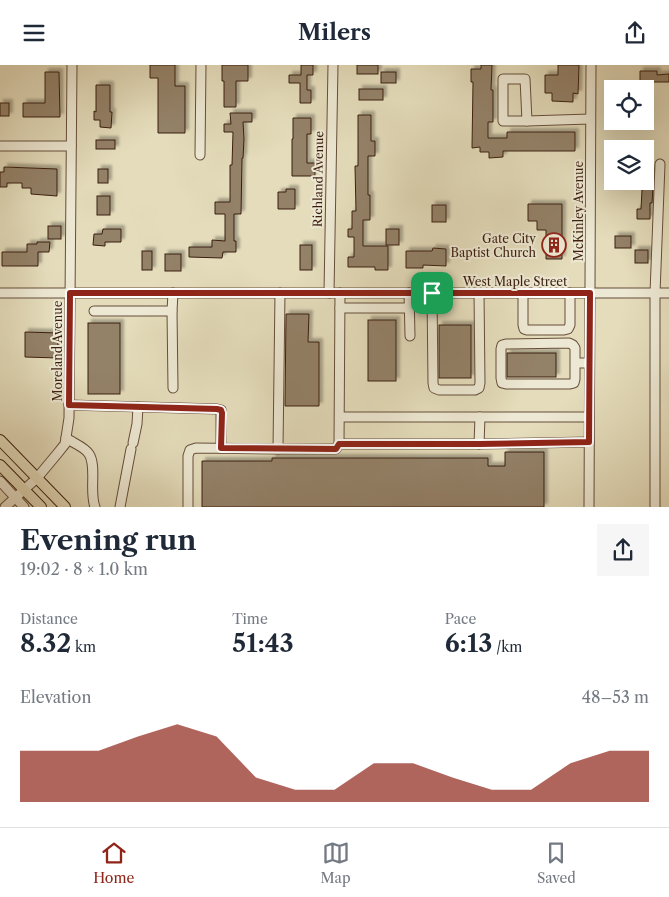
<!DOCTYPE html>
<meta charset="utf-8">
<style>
body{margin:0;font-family:"Libre Caslon Text",serif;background:#f6f6f7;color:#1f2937;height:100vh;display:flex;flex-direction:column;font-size:19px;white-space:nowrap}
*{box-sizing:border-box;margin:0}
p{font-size:16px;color:#747a83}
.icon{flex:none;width:28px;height:28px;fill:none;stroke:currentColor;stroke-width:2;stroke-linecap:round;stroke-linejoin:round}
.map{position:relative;height:442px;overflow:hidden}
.sheet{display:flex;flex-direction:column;background:#fff;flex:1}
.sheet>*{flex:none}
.tools{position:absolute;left:604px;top:15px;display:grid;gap:10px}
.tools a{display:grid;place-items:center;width:50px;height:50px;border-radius:0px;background:#fff;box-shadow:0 5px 20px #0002;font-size:25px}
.pin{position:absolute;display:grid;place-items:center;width:42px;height:42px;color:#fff;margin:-21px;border-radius:10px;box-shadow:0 2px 8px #0006}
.round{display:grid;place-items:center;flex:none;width:52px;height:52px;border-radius:0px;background:#f6f6f7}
.head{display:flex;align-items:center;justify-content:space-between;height:85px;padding:0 20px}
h1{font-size:28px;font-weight:800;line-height:38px}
.figures{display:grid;grid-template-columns:repeat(3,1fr);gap:8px;height:85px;padding:5px 20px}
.figures div{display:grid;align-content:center}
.figures b{font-size:25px;font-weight:800}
.figures small{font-size:14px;font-weight:400}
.figures p{font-size:14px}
.chart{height:140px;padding:10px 20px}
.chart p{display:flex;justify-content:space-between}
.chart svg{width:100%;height:90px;margin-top:5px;fill:#8f2418;opacity:.7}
header{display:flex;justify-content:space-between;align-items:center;height:65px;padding:0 20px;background:#fff;font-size:22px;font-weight:800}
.tab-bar{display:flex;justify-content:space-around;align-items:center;height:70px;border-top:1px solid #e0e1e3;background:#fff;font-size:14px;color:#747a83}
.tab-bar a{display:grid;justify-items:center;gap:2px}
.tab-bar .active{color:#8f2418}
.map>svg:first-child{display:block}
</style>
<header><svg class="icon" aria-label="menu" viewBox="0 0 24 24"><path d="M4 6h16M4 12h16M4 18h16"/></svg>Milers<svg class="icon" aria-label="share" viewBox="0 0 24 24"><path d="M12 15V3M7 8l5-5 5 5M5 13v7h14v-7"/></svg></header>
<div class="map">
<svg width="669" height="442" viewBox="0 0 669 442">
<defs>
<filter id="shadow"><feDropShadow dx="3.5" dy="-3.5" stdDeviation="1" flood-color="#0004"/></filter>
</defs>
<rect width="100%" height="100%" fill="#e4dcbb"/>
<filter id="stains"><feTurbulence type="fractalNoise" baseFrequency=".004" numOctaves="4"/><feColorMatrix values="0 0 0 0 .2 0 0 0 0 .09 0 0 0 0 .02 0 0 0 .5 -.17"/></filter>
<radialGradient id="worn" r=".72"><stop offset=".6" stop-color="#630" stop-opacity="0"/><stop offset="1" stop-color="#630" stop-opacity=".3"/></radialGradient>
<g fill="#938168" stroke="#3b1e0f" filter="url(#shadow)">
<path d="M 150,0 L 175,0 L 175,21 L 185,21 L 185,68 L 158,68 L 158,13 L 150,13 Z"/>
<path d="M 222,0 L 248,0 L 248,16 L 236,16 L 236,42 L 224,42 L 224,16 L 222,16 Z"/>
<path d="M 301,0 L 313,0 L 313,10 L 307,10 L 307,25 L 311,25 L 311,38 L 300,38 L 300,18 L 289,18 L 289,10 L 301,10 Z"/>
<rect x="357" y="0" width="21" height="9"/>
<path d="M 481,0 L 492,0 L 491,25 L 493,25 L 493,57 L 488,57 L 488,73 L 507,73 L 507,67 L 575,67 L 575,86 L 503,86 L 503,92 L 489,93 L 489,87 L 480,87 L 480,82 L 472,83 L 473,17 L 471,17 L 471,4 L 481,4 Z"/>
<path d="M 558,0 L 579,0 L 578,29 L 573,28 L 573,37 L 552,36 L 552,28 L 545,28 L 545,10 L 558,10 Z"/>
<path d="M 640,6 L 657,6 L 657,10 L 669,9 L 669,17 L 640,17 Z"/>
<path d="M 45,7 L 59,7 L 60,52 L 23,52 L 23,38 L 45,38 Z"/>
<rect x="381" y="7" width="15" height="11"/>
<path d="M 96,20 L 110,20 L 110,47 L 112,47 L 111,63 L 100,62 L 100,55 L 94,55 L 94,46 L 96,47 Z"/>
<rect x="359" y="24" width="24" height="11"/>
<rect x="0" y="38" width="9" height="13"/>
<path d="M 230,48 L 252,48 L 252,57 L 243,57 L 244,74 L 243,93 L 242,93 L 241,149 L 234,149 L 234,176 L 236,176 L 236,187 L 223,187 L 222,193 L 189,192 L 189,182 L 212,182 L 212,175 L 225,176 L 225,149 L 215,149 L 215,137 L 230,137 L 230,100 L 232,100 L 233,67 L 224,67 L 224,59 L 231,59 Z"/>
<path d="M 358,50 L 371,50 L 371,76 L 375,76 L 375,91 L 368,91 L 368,130 L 370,130 L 370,155 L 363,155 L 363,181 L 388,181 L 388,205 L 375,205 L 375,202 L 348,202 L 348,192 L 354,192 L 354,172 L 348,172 L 348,164 L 352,164 L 352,146 L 356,146 L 355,101 L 358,101 Z"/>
<path d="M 293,53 L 311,53 L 311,69 L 307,69 L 307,98 L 315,98 L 315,111 L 292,111 L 292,74 L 293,74 Z"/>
<rect x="96" y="75" width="19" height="9"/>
<path d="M 4,102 L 57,104 L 57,131 L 31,129 L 31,123 L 22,123 L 22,118 L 7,118 L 7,122 L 0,122 L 0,107 L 4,107 Z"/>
<rect x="98" y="104" width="10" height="14"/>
<path d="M 645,104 L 654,104 L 652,138 L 650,138 L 650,154 L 637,154 L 637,144 L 641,144 L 642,125 L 643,125 L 643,116 L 645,116 Z"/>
<path d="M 286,124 L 295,124 L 295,144 L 278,144 L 278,127 L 286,127 Z"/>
<rect x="97" y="131" width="13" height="19"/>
<path d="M 528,139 L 562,139 L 562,194 L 546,194 L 546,165 L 537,165 L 537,156 L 528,156 Z"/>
<rect x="432" y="140" width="14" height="17"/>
<rect x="48" y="161" width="13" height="13"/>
<path d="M 103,164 L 121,164 L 121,177 L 105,177 L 105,181 L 93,180 L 94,169 L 102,169 Z"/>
<rect x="386" y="164" width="13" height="16"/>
<rect x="615" y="171" width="16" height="12"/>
<path d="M 37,177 L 50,177 L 49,187 L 38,187 L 38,201 L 2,201 L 2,187 L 27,187 L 27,179 L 37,179 Z"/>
<rect x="300" y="180" width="12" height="25"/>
<path d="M 433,183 L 446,184 L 446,201 L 423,200 L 423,203 L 406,203 L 406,186 L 432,186 Z"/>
<rect x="635" y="185" width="13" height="13"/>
<rect x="142" y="186" width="10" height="19"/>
<rect x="165" y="189" width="16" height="17"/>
<path d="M 286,249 L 309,249 L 308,277 L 319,277 L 319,341 L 285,341 Z"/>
<rect x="368" y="255" width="28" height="61"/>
<rect x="88" y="258" width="32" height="71"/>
<rect x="439" y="260" width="32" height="53"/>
<path d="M 25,267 L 58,268 L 58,293 L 25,292 Z"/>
<rect x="507" y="288" width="49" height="24"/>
<path d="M 505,387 L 544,387 L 544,442 L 202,442 L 202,396 L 272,396 L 272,393 L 488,393 L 488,401 L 505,401 Z"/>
</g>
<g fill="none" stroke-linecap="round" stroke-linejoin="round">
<g stroke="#654e3a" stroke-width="11">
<g id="minor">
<path d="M 503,14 L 525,14 L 527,56 L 503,56 Z"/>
<path d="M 527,56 L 590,54"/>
<path d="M 0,81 L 71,81"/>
<path d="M 200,90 L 201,0"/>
<path d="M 0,228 L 669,228"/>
<path d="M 329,228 L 333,0"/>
<path d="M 409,228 L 410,271"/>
<path d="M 432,228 L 433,318 L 434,323 L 439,325 L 475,325 L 479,323 L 480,318 L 479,228"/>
<path d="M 523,228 L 523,260 L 524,264 L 527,265 L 564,265 L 568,264 L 570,260 L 570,228"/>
<path d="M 340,243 L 410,243"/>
<path d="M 94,246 L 172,246 L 173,228"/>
<path d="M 172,246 L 173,323"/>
<path d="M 575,298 L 575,314 L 574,318 L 570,319 L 506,319 L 502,318 L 501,313 L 501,284 L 502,280 L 506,279 L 569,278 L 573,280 L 575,283 L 575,298 L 589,298"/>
<path d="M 69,340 L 217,344 L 221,345 L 221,383"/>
<path d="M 340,352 L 589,352"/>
<path d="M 66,373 C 73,378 85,382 89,389 C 97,401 89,427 95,442"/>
<path d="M 133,378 L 137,359 L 138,342"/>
<path d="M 339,379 L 340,228"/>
<path d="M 479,379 L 480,352"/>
<path d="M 278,384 L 336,384 L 339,379 L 479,379 L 589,377"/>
<path d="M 0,416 L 24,442"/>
<path d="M 5,442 L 37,413 L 57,389 L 65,379 L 69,353 L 72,0"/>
<path d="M 120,442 L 131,384"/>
<path d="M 188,442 L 188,391 L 190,385 L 196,383 L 278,384 L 280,228"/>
<path d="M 589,442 L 591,0"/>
<path d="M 655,442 L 655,228 L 660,99"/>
</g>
</g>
<g stroke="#3b1e0f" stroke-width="12">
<g id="major">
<path d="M 0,375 L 65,442"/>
<path d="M 0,400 L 41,442"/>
</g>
</g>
<use href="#minor" stroke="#ede8d3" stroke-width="9"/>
<use href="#major" stroke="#e4dcbb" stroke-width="10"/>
</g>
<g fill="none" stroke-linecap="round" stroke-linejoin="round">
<g stroke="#fff" stroke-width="10">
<path id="route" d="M 70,228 L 590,228 L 589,377 L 479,379 L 339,379 L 336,384 L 221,383 L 222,348 L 221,345 L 217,344 L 69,340 Z"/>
</g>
<use href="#route" stroke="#8f2418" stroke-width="6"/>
</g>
<defs>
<g id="building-ring" transform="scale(1.25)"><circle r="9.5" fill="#ede8d3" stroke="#8f2418" stroke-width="1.5"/><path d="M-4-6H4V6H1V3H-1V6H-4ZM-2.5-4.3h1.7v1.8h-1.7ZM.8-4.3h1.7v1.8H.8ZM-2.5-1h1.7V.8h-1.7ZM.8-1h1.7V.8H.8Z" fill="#8f2418"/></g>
</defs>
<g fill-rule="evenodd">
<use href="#building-ring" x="554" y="180"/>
</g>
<g text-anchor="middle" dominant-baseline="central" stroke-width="4" stroke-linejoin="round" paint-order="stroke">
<g font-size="12" fill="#3b1e0f" stroke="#ede8d3">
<text transform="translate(318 114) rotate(-89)">Richland Avenue</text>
<text transform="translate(578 146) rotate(-90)">McKinley Avenue</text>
<text x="515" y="216">West Maple Street</text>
<text transform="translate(57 286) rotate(-90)">Moreland Avenue</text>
</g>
<g font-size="12" fill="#3b1e0f" stroke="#ede8d3" text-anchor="end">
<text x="536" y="173">Gate City<tspan x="536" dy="14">Baptist Church</tspan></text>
</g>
</g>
<rect width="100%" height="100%" filter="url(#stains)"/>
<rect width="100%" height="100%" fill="url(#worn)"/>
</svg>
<div class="tools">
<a><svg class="icon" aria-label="locate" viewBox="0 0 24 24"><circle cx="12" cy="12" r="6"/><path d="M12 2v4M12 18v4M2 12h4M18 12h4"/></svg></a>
<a><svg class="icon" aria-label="layers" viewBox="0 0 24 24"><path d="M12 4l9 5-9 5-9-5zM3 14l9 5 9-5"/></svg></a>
</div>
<div class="pin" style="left:432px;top:228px;background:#1e9e55"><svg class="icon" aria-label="arrive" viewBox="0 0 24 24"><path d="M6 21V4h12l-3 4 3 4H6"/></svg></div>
</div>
<section class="sheet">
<div class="head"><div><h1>Evening run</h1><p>19:02 · 8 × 1.0 km</p></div><a class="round"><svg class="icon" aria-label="share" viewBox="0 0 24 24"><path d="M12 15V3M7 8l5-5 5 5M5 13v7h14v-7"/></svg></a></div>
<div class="figures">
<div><p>Distance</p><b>8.32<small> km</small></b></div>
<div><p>Time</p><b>51:43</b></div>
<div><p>Pace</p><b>6:13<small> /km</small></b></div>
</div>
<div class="chart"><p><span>Elevation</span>48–53 m</p>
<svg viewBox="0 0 160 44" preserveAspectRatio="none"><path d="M0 44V19L10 19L20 19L30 12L40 6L50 12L60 32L70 38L80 38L90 25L100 25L110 32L120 38L130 38L140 25L150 19L160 19V44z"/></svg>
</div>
</section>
<nav class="tab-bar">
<a class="active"><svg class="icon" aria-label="home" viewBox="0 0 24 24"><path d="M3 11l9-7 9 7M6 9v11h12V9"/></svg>Home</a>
<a><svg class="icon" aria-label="map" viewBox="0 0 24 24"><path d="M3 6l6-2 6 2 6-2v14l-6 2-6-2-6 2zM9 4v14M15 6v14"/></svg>Map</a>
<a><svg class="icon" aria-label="saved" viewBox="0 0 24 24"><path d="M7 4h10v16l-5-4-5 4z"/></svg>Saved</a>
</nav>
